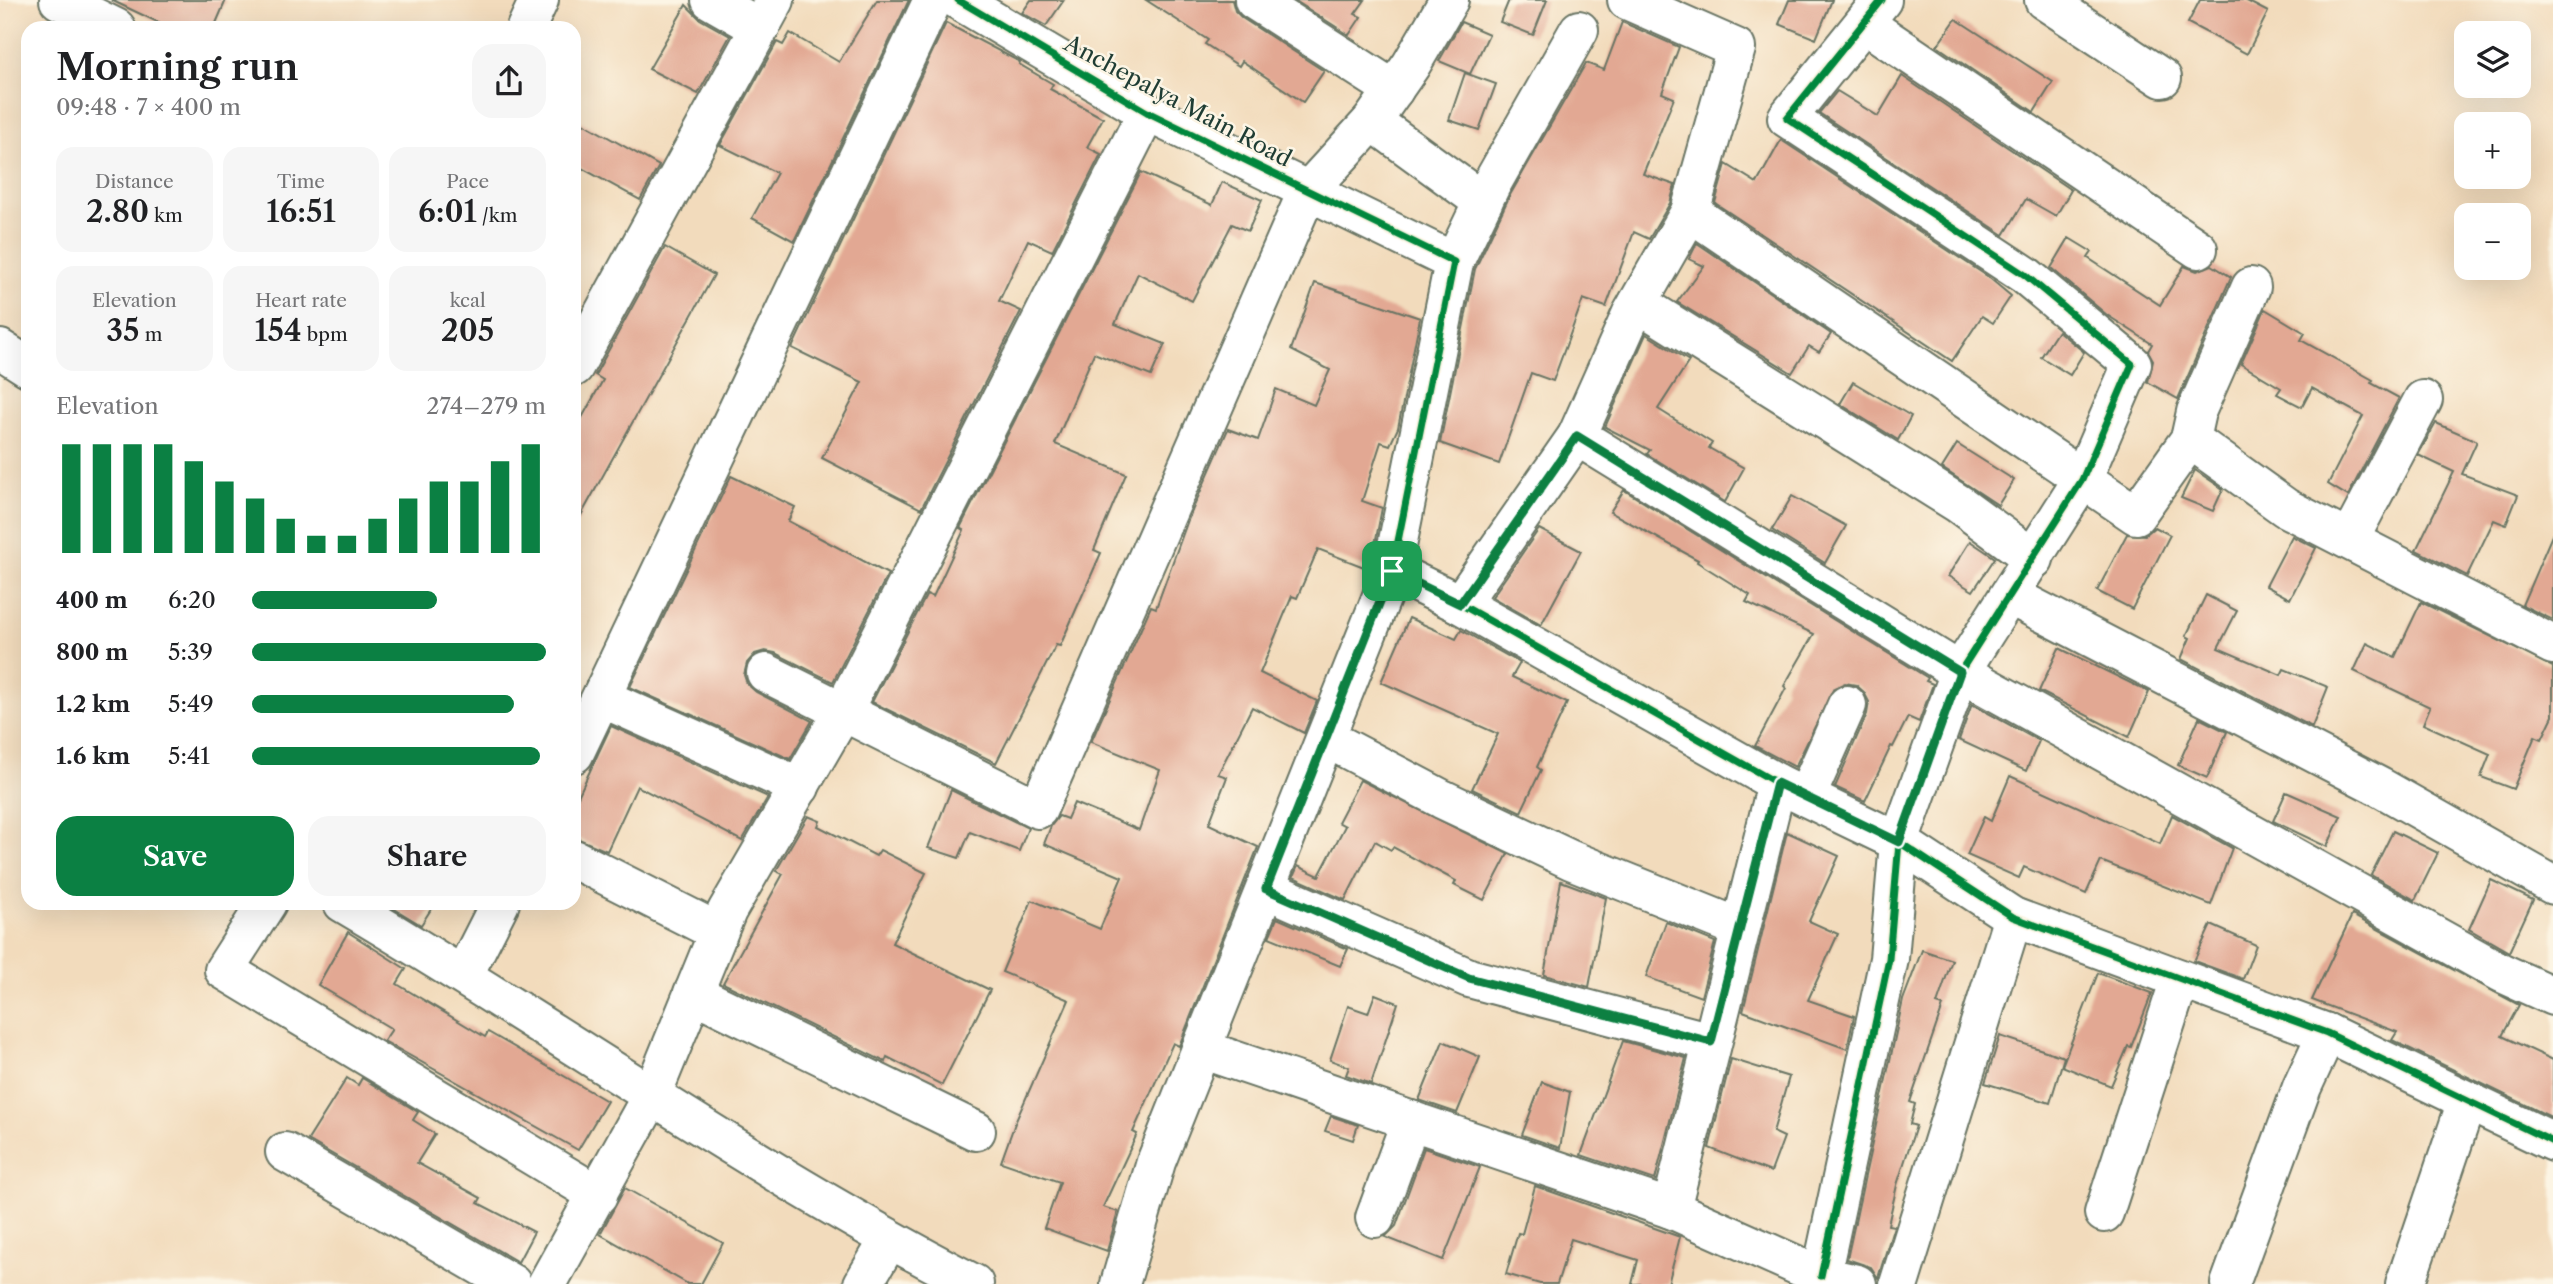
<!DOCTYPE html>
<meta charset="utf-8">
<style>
body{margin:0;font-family:"Libre Caslon Text",serif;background:#f6f6f6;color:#202124;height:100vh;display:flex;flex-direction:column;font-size:26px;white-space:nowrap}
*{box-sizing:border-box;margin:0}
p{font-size:23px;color:#757577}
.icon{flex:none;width:38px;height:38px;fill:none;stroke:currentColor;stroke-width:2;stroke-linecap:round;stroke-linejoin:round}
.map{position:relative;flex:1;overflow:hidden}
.panel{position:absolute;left:21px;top:21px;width:560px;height:889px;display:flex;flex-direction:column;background:#fff;border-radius:21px;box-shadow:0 7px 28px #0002}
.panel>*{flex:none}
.tools{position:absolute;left:2454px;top:21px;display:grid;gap:14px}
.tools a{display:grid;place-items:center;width:77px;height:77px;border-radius:14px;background:#fff;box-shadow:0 7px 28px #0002;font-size:35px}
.pin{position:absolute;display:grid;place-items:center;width:60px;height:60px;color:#fff;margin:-30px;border-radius:14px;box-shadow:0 4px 10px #0006}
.round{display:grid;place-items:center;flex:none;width:74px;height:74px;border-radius:21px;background:#f6f6f6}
.headline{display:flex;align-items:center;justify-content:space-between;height:119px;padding:0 35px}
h1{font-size:38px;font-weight:600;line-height:52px}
.stats{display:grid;grid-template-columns:repeat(3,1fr);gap:10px;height:119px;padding:7px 35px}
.stats div{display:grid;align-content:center;border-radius:18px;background:#f6f6f6;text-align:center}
.stats b{font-size:30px;font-weight:600}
.stats small{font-size:19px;font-weight:400}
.stats p{font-size:19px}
.chart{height:196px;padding:14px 35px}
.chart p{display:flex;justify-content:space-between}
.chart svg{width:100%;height:126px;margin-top:7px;stroke:#0b8043;stroke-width:6}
.action{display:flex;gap:14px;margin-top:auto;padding:14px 35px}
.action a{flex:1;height:80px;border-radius:21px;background:#0b8043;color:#fff;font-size:28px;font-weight:600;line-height:80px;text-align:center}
.action a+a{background:#f6f6f6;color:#202124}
ul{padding:0 35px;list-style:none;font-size:23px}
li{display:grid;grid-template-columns:112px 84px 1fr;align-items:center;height:52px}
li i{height:18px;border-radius:9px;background:#0b8043}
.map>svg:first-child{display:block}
</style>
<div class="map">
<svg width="2553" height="1284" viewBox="0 0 2553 1284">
<rect width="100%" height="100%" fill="#fcf5e5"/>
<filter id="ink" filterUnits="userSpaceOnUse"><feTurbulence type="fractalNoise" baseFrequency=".0143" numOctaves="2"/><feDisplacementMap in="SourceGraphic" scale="14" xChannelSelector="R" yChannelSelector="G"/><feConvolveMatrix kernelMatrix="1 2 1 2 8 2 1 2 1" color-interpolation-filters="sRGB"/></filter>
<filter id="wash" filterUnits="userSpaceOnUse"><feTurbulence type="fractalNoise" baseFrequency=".00686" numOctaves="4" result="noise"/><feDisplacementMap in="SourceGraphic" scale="28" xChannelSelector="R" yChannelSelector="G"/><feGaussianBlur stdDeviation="1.57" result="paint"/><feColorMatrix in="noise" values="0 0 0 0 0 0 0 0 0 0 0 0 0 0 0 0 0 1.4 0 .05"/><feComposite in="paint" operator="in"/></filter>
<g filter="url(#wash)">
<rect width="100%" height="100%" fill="#f2dbbc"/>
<g id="blocks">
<g fill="#e2a893">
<path d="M 111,0 L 226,0 L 214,28 L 170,28 Z"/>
<path d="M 877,0 L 909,0 L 794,241 L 752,218 L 777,173 L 720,145 L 777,42 L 783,45 L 790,33 L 839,62 Z"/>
<path d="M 1031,0 L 1064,0 L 1046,26 L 1022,13 Z"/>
<path d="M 1146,0 L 1232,0 L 1235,11 L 1242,18 L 1324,71 L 1303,102 L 1242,61 L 1239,66 L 1205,44 L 1208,40 Z"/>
<path d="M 1294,0 L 1365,0 L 1355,14 L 1361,17 L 1349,35 Z"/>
<path d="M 1509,0 L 1547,0 L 1533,35 L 1500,22 Z"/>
<path d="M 1789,0 L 1832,0 L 1816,39 L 1779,24 Z"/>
<path d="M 2200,0 L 2245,0 L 2268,12 L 2247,54 L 2188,23 Z"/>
<path d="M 686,5 L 700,19 L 730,36 L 698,94 L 649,69 Z"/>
<path d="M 1956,19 L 2053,82 L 2034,112 L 1937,46 Z"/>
<path d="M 1461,22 L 1489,34 L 1470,74 L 1439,61 Z"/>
<path d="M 1622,22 L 1679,47 L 1662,93 L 1674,98 L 1643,174 L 1675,185 L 1670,203 L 1649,239 L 1634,232 L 1606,307 L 1583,299 L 1553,381 L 1531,373 L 1499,464 L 1440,443 L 1475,269 L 1510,195 L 1586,63 L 1604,70 Z"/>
<path d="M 946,23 L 1020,62 L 1019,64 L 1053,84 L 1050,89 L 1103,118 L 1087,147 L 1101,154 L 1052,251 L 1028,240 L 999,301 L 1021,311 L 921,509 L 822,458 L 862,382 L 792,348 Z"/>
<path d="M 1465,73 L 1496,84 L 1479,130 L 1449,120 Z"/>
<path d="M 1902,76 L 2071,190 L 2056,216 L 2026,199 L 2004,235 L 1819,113 L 1837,91 L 1878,116 Z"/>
<path d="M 574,118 L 659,166 L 640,200 L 574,164 Z"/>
<path d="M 1781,140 L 1987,276 L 2011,296 L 1993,323 L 1982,316 L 1952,361 L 1715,203 L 1726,164 L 1757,183 Z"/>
<path d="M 1141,172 L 1212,205 L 1222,182 L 1262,200 L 1248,231 L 1232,224 L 1192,301 L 1138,273 L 1115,324 L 1165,344 L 1151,376 L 1094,353 L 1055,444 L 1126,474 L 1094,550 L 1101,553 L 1060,646 L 1056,645 L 996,763 L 872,702 L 927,594 L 933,597 L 964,530 L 960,528 Z"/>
<path d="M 2069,238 L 2092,252 L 2088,258 L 2160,305 L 2184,266 L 2197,271 L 2212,265 L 2231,277 L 2178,399 L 2148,382 L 2153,360 L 2148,351 L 2152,344 L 2107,315 L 2051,268 Z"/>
<path d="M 1697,243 L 1831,334 L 1819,352 L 1809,346 L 1792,373 L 1677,302 L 1704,266 L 1689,259 Z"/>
<path d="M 665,247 L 714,275 L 574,528 L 574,432 L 603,380 L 595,375 Z"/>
<path d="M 1315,283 L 1420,318 L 1398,428 L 1390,445 L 1381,442 L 1362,501 L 1382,508 L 1371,565 L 1369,569 L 1318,549 L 1297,598 L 1292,596 L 1260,673 L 1317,701 L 1304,733 L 1252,707 L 1218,774 L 1227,777 L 1209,824 L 1258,847 L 1179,1046 L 1173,1043 L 1133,1132 L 1137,1134 L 1103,1207 L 1118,1212 L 1107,1251 L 1044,1228 L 1060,1182 L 1001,1162 L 1015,1123 L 1069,1000 L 1002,972 L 1032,900 L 1100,929 L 1122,877 L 1044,844 L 1051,826 L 1059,816 L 1067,819 L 1074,803 L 1139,830 L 1160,770 L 1091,742 L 1151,606 L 1156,608 L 1188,520 L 1228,429 L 1258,440 L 1276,389 L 1314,405 L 1330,370 L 1291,350 Z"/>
<path d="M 2265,309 L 2305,333 L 2301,340 L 2373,380 L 2371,383 L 2399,398 L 2348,496 L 2328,484 L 2363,416 L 2312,388 L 2302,407 L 2277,394 L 2281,388 L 2241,364 Z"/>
<path d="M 2058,331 L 2084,352 L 2070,375 L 2041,357 Z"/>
<path d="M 1646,334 L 1689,361 L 1658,409 L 1712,443 L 1709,448 L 1744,468 L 1725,502 L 1647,454 L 1650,450 L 1605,427 Z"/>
<path d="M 1853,382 L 1911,416 L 1898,440 L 1840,404 Z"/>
<path d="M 2436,423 L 2477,441 L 2462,474 L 2518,495 L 2506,525 L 2494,520 L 2467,576 L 2416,550 L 2454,472 L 2418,455 Z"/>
<path d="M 1957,444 L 2014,480 L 1998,505 L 1942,468 Z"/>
<path d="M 2195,470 L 2223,489 L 2213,511 L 2181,498 Z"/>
<path d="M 731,476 L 795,507 L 788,521 L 888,574 L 833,682 L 775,653 L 765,651 L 755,654 L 747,663 L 744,675 L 747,684 L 756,692 L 812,721 L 790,759 L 630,687 Z"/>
<path d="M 1624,490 L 1928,678 L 1926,681 L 1933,684 L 1919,722 L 1908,717 L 1893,747 L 1891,746 L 1865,801 L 1835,787 L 1867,714 L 1869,702 L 1864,692 L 1856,685 L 1845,683 L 1834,688 L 1795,767 L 1755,746 L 1786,688 L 1784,686 L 1814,634 L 1746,602 L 1750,595 L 1697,562 L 1698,560 L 1610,512 Z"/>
<path d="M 1792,496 L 1846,526 L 1825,563 L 1772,530 Z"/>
<path d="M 2155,527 L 2170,535 L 2132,609 L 2097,591 L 2127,534 L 2145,535 Z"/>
<path d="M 1539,529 L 1581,551 L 1541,625 L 1492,597 Z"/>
<path d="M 2553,533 L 2553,620 L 2522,605 Z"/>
<path d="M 2292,536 L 2316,548 L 2290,599 L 2266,586 Z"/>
<path d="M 1970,541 L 1995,558 L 1973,591 L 1948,576 Z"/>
<path d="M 2206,595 L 2237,611 L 2218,648 L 2281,675 L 2284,669 L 2328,687 L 2312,727 L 2181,659 L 2190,638 L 2186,636 Z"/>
<path d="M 2421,602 L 2553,667 L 2553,716 L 2542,739 L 2535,736 L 2513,789 L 2481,777 L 2490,754 L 2423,724 L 2430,707 L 2354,671 L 2367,643 L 2395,657 Z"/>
<path d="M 1409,618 L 1456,639 L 1461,630 L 1520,663 L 1512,677 L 1567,703 L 1537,767 L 1541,770 L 1521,812 L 1472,789 L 1498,734 L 1381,682 Z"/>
<path d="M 2059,648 L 2149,692 L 2129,737 L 2039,691 Z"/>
<path d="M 1972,704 L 2039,741 L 2026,771 L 1959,740 Z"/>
<path d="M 2199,718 L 2227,732 L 2207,778 L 2178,765 Z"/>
<path d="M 611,726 L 768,797 L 742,841 L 637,786 L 607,851 L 574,837 L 574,805 Z"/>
<path d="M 2010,776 L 2160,844 L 2172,815 L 2232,848 L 2211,905 L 2101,861 L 2086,894 L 2024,867 L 2019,878 L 1967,855 L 1984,817 L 1991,821 Z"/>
<path d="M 1360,780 L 1508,854 L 1484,900 L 1454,885 L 1456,881 L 1393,847 L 1391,850 L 1375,841 L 1345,900 L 1293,877 L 1298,866 L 1319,876 L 1345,826 L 1338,822 Z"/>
<path d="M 951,790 L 1028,828 L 1019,851 L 970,832 L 959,858 L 928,848 Z"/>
<path d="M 2286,792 L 2341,816 L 2327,847 L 2273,821 Z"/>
<path d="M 808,816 L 820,821 L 818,826 L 876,856 L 880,850 L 926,873 L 892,943 L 990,990 L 942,1085 L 887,1057 L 885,1062 L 723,983 L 783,874 L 776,871 Z"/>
<path d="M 2393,831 L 2438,853 L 2415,900 L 2371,875 Z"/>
<path d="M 1787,832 L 1839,856 L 1809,921 L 1838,934 L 1808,1000 L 1854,1016 L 1847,1049 L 1743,1011 Z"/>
<path d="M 2491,880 L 2533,900 L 2509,952 L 2469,929 Z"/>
<path d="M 1561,881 L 1606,898 L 1589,987 L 1544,975 Z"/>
<path d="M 385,903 L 435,903 L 421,925 Z"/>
<path d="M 2352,915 L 2519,1005 L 2502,1036 L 2553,1060 L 2553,1118 L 2392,1040 L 2397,1032 L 2312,1000 Z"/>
<path d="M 1277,918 L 1348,949 L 1340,966 L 1269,937 Z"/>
<path d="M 1666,922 L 1715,942 L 1701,997 L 1646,977 Z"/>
<path d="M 2211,925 L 2256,945 L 2243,979 L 2194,961 Z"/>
<path d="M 348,932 L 406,969 L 397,984 L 485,1037 L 488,1032 L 607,1101 L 578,1150 L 384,1041 L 392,1029 L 318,985 Z"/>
<path d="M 1922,950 L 1952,960 L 1937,1004 L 1943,1006 L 1910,1102 L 1915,1104 L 1910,1124 L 1916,1126 L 1897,1185 L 1888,1225 L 1894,1226 L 1878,1278 L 1871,1267 L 1847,1259 L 1903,1000 Z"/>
<path d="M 2098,973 L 2152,993 L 2131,1047 L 2128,1046 L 2111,1086 L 2062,1066 Z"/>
<path d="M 1375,994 L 1398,1003 L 1371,1084 L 1346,1075 L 1349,1067 L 1330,1060 L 1348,1006 L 1368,1013 Z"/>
<path d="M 2000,1036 L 2064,1057 L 2050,1103 L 1985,1083 Z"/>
<path d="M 1443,1041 L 1480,1057 L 1457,1113 L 1419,1100 Z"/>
<path d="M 1623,1041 L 1686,1058 L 1655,1180 L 1581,1155 Z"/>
<path d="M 1731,1059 L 1789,1077 L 1773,1132 L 1784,1137 L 1771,1172 L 1709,1148 Z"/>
<path d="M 347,1078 L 358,1085 L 362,1078 L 418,1112 L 413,1120 L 435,1134 L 417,1163 L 481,1198 L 478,1203 L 534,1232 L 518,1262 L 308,1140 Z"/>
<path d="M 1542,1082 L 1570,1092 L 1560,1148 L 1522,1135 Z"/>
<path d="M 1331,1116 L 1358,1125 L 1353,1140 L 1325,1131 Z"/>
<path d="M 1424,1148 L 1480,1167 L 1443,1260 L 1385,1237 L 1396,1226 Z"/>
<path d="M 1535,1186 L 1680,1237 L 1668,1284 L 1632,1284 L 1638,1260 L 1571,1239 L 1557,1284 L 1540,1284 L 1506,1274 L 1518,1233 L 1522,1234 Z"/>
<path d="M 625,1188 L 723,1243 L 701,1284 L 688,1284 L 600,1234 Z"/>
</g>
</g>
</g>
<g filter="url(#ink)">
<use href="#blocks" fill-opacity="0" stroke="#697464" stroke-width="2"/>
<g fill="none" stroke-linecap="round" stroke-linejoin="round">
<g stroke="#697464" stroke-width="42">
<g id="minor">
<path d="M 59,0 L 116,28"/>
<path d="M 711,0 L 760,28"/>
<path d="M 958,0 L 1147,112 L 1454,262 L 1392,571 L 1460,604 L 1777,783 L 1899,842 L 2013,917 L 2327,1033 L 2553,1142"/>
<path d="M 1254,0 L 1394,90"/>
<path d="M 2044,0 L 2162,78"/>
<path d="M 1865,24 L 2198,249"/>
<path d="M 526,28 L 539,0"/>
<path d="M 1372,121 L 1483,202"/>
<path d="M 1690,212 L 2136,515 L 2190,439 L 2196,412 L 2251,287"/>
<path d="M 1454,262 L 1491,185 L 1579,30"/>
<path d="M 1638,303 L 1959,504 L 2034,559"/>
<path d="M 0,349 L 28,367"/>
<path d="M 574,367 L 775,0"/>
<path d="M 1577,436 L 1960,672 L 2502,973 L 2553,996"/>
<path d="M 2190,439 L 2286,508 L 2553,645"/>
<path d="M 2349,540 L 2423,400"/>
<path d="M 2011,596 L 2380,787 L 2553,885"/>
<path d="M 1460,604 L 1577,436 L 1631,315 L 1690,212 L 1736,48 L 1627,0"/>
<path d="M 766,673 L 1038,809 L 1307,192 L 1372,121 L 1411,65 L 1449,0"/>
<path d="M 602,698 L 800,787"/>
<path d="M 1326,738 L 1442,799 L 1571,860 L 1740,928"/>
<path d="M 574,754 L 933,0"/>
<path d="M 1806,797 L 1847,705"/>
<path d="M 574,859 L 718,932"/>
<path d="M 1266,889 L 1469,978 L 1711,1042"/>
<path d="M 267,903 L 224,970 L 598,1195"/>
<path d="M 343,903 C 555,1028 755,1171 974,1284"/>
<path d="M 464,974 L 500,903"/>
<path d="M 693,993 L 976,1131"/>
<path d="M 1201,1049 L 1671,1209 L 1821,1276 L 1857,1284"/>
<path d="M 285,1152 L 512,1284"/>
<path d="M 1671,1209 L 1777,783"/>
<path d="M 2104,1213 L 2180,979"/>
<path d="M 1375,1218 L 1411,1120"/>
<path d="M 1821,1276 L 1889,959 L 1899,842 L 1960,672 L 2082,480 L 2132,364 L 2025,275 L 1787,118 L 1882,0"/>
<path d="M 547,1284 L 651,1097 L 727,911 L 842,713 L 1147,112"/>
<path d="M 863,1284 L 889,1240"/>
<path d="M 1120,1284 L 1156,1162 L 1392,571"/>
<path d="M 1899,1284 L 2013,917"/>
<path d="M 2230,1284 L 2302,1087 L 2327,1033"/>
<path d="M 2405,1284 L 2467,1101"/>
</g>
</g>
<use href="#minor" stroke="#fff" stroke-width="38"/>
<g stroke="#fcf5e5" stroke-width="11">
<g id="cycleway">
<path d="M 958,0 L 1147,112 L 1454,262 L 1392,571 L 1460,604 L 1777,783 L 1899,842 L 2013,917 L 2327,1033 L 2553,1142"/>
<path d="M 1821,1276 L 1889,959 L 1899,842 L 1960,672 L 2082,480 L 2132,364 L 2025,275 L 1787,118 L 1882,0"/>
</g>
</g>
<use href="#cycleway" stroke="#00873e" stroke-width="7"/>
</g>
</g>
<g fill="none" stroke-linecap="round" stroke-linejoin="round" filter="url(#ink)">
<g stroke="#fff" stroke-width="14">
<path id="route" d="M 1577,436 L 1960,672 L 1899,842 L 1777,783 L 1711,1042 L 1469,978 L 1266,889 L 1392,571 L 1460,604 Z"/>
</g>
<use href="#route" stroke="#0b8043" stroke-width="9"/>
</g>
<g text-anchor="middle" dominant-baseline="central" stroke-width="5" stroke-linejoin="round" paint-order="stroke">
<g font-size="23" fill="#1f3d34" stroke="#fcf5e5">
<text transform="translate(1178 101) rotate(28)">Anchepalya Main Road</text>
</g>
</g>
</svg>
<div class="tools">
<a><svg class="icon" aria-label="layers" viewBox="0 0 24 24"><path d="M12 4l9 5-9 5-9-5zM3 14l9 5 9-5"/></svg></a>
<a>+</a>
<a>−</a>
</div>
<div class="pin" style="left:1392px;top:571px;background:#1e9e55"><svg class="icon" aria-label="arrive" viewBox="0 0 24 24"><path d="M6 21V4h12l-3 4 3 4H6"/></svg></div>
<section class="panel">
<div class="headline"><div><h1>Morning run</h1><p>09:48 · 7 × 400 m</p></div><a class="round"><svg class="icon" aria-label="share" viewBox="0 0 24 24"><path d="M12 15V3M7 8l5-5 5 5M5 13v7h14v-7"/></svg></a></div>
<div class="stats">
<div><p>Distance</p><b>2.80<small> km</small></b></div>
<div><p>Time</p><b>16:51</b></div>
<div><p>Pace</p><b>6:01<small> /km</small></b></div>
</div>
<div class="stats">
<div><p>Elevation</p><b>35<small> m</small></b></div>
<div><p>Heart rate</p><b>154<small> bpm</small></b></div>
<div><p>kcal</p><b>205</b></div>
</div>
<div class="chart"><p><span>Elevation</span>274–279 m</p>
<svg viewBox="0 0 160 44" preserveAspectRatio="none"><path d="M5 44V6M15 44V6M25 44V6M35 44V6M45 44V12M55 44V19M65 44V25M75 44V32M85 44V38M95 44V38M105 44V32M115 44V25M125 44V19M135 44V19M145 44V12M155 44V6"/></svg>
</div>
<ul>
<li><b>400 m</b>6:20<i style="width:63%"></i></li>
<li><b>800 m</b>5:39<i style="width:100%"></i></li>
<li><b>1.2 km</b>5:49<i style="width:89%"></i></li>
<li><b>1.6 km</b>5:41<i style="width:98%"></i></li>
</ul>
<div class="action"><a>Save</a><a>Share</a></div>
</section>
</div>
